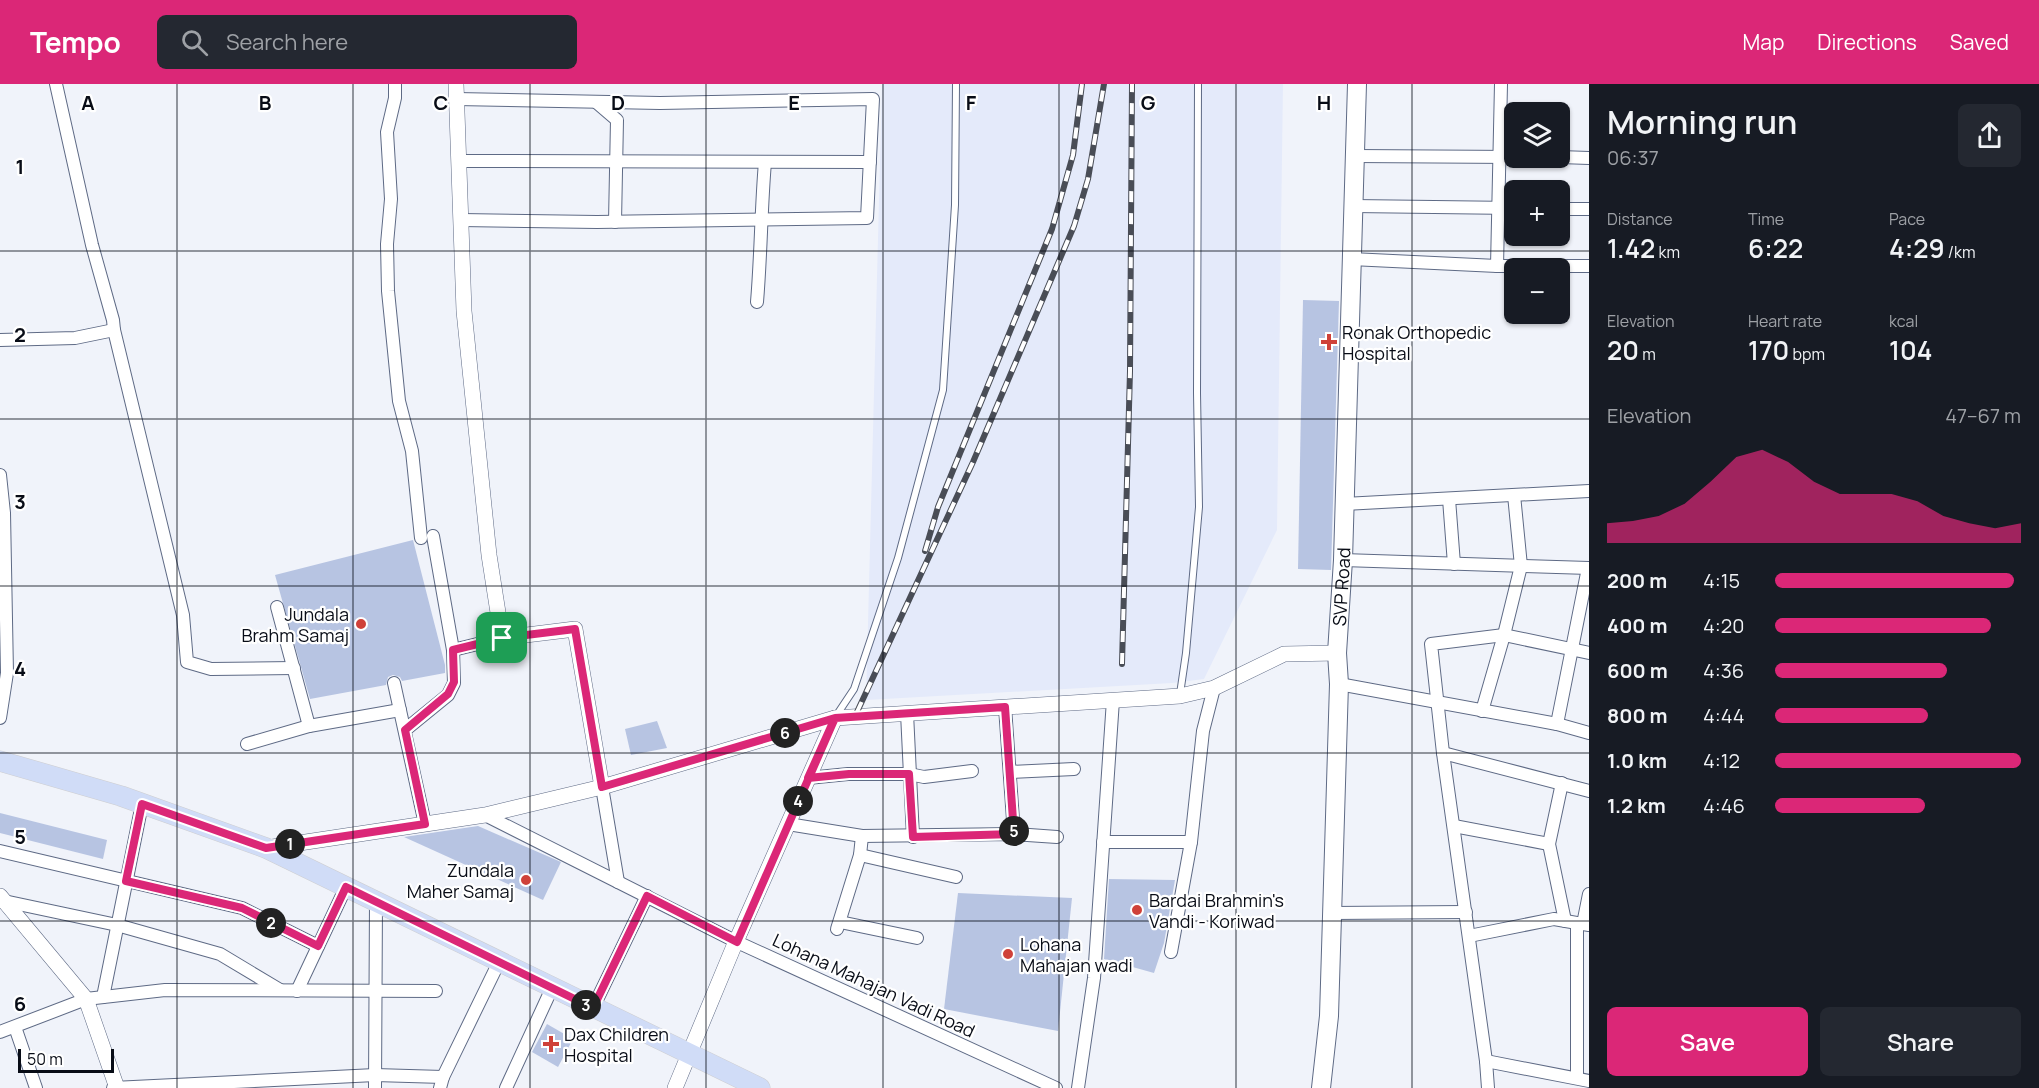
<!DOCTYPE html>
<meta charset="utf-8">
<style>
body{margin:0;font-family:Manrope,sans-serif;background:#242831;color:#f1f3f6;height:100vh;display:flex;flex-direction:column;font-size:22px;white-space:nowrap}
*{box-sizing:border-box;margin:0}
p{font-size:20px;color:#9ea1a6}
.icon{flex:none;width:33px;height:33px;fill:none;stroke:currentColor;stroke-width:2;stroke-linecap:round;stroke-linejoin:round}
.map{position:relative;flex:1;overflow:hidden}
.drawer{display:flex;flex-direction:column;background:#171b24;width:450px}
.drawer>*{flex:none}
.fabs{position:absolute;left:1504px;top:18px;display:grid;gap:12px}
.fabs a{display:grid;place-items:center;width:66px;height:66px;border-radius:9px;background:#171b24;box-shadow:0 2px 4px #0004;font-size:30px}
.scale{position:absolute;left:18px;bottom:15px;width:96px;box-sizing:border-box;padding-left:6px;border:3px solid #080c16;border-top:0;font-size:16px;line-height:21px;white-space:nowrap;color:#080c16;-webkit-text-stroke:4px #fff;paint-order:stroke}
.pin{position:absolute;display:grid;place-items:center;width:51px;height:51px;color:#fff;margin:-26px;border-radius:12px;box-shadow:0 3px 9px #0006}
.km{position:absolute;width:30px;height:30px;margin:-15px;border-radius:50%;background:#222;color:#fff;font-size:16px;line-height:30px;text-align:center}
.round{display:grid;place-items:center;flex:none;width:63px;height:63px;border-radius:9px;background:#242831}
.head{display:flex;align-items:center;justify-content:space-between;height:102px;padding:0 18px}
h1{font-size:33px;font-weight:600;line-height:45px}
.metrics{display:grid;grid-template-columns:repeat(3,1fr);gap:9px;height:102px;padding:6px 18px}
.metrics div{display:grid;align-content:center}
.metrics b{font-size:26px;font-weight:600}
.metrics small{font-size:16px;font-weight:400}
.metrics p{font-size:16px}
.chart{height:168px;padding:12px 18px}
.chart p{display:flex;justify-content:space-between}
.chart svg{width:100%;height:108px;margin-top:6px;fill:#db2777;opacity:.7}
.primary-button{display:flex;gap:12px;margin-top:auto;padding:12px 18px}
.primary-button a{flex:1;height:69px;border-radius:9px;background:#db2777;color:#fff;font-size:24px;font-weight:600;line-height:69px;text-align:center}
.primary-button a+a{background:#242831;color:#f1f3f6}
ul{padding:0 18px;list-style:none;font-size:20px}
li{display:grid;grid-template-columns:96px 72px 1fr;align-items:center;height:45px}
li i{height:15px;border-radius:8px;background:#db2777}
header{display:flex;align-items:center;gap:36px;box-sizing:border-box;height:84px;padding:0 30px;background:#db2777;color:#fff}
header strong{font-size:28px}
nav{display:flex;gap:33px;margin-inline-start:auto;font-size:21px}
.search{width:420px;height:54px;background:#242831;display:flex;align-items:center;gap:15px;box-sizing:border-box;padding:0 21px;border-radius:9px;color:#9ea1a6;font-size:22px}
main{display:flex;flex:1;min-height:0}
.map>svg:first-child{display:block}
</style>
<header>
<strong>Tempo</strong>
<div class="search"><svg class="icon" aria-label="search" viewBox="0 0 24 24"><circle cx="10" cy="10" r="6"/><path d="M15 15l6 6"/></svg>Search here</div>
<nav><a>Map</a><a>Directions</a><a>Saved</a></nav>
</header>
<main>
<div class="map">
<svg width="1589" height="1004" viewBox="0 0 1589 1004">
<rect width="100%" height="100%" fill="#f0f3fa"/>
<path fill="#e4eafa" d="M 882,0 L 1283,0 L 1277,446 L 1204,595 L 1172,599 L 866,616 Z"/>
<g fill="#b7c4e2">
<path d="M 1303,216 L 1339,217 L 1331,486 L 1298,485 Z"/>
<path d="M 413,456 L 445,581 L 445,589 L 402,597 L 400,593 L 393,591 L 388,593 L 386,601 L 310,615 L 275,491 Z"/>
<path d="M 657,637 L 667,664 L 631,671 L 625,645 Z"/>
<path d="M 0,729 L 107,756 L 103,775 L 0,749 Z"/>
<path d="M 478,742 L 561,778 L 543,816 L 404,753 Z"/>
<path d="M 1109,795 L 1175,796 L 1164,859 L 1154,889 L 1104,875 Z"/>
<path d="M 958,809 L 1072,814 L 1058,947 L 944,925 Z"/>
<path d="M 547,940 L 573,955 L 558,983 L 532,968 Z"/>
</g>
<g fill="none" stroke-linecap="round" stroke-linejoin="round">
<g stroke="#5e6a85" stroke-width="8">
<g id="service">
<path d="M 1180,610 L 1186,569 L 1199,423 L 1197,309 L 1198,0"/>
<path d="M 836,632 L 854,605 L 898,474 L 943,306 L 955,121 L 956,0"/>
</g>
</g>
<g stroke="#5e6a85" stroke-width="14">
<g id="minor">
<path d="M 56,0 L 92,161 L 113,236 L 114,246 L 183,531 L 187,578 L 211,585 L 294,584"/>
<path d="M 395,0 L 395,14 L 387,48 L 391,115 L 387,160 L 388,207 L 399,317 L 412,367 L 421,454"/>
<path d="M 456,15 L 660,19 L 873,15 L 867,134 L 597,138 L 461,136"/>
<path d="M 596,18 L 617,36 L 615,138"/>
<path d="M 1355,72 L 1515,73"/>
<path d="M 1560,73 L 1589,74"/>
<path d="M 459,77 L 870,78"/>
<path d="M 1353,122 L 1515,124"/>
<path d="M 1560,125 L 1589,125"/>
<path d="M 1351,175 L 1497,182 L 1589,182"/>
<path d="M 1497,182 L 1501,0"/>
<path d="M 757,218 C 761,171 761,125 765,78"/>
<path d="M 0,256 L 75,254 L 114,246"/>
<path d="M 0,391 L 4,429 L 7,589 L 0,634"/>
<path d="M 1449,415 L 1454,480"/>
<path d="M 1344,420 L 1589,407"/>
<path d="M 1343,476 L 1589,484"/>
<path d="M 277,523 L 309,642"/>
<path d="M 453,566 L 502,554"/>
<path d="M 394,599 L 425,740"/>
<path d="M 1339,600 L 1557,640 L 1589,649"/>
<path d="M 1005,623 L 1014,750"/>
<path d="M 1482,627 L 1504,551 L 1521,482 L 1514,411"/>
<path d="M 907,629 L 913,753"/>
<path d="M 1557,640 L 1588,484"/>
<path d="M 405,646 L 448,611 L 454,599 L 453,566 L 433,452"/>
<path d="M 247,660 L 309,642 L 400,626"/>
<path d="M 1443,669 L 1589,707"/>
<path d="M 1010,688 L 1074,685"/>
<path d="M 808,694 L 848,690 L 909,690 L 924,693 L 972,687"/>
<path d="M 1562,699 L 1549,760 L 1565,837"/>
<path d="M 602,703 L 618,798"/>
<path d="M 485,731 L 737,858 L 1056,1004"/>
<path d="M 788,740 L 862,752 L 1014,750 L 1057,753"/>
<path d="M 1454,742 L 1549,760"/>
<path d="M 1103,758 L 1191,758"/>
<path d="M 0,767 L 242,824 L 318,862"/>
<path d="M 860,771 L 956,793"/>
<path d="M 4,817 L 117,841 L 220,870 L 280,906"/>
<path d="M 1332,829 L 1466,828"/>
<path d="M 840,838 L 917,854"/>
<path d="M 1583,840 L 1589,810"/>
<path d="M 837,845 L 860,771 L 862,752"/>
<path d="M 1469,852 L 1554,835 L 1589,841"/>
<path d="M 1171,868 L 1191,758 L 1203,647 L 1214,604"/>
<path d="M 297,907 L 346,803"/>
<path d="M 103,913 L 142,720"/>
<path d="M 593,924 L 647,812"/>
<path d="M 15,943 L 36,1004"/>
<path d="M 0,948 L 86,915 L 165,906 L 436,907"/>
<path d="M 1486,977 L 1589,997"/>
<path d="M 1577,994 L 1577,839"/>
<path d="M 113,1004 L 375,991 L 443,993"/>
<path d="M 375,1004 L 376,817"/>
<path d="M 440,1004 L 443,993 L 499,878"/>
<path d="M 506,1004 L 552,904"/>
<path d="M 1078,1004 L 1094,894 L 1113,616"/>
<path d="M 1488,1004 L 1486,977 L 1443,669 L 1431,560 L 1504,551 L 1589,569"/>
</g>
</g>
<g stroke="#5e6a85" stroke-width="16">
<g id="tertiary">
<path d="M 456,0 L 464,227 L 489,471 L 502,554 L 575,545 L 602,703"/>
<path d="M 266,764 L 485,731 L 602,703 L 835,634 L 1180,612 L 1214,604 L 1284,570 L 1337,569"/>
<path d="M 0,812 L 86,915 L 117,1004"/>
<path d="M 675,1004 L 734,862 L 835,634"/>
</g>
</g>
<g stroke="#5e6a85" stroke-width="20">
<g id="secondary">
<path id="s1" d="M 1321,1004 L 1329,932 L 1339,600 L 1337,569 L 1343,476 L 1357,0"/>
</g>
</g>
<g stroke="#ceced0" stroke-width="21">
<path id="primary" d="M 0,677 L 121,712 L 266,764 L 760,1004"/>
</g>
<use href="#service" stroke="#fff" stroke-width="6"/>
<use href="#minor" stroke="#fff" stroke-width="12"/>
<use href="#tertiary" stroke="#fff" stroke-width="15"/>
<use href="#secondary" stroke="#fff" stroke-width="18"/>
<use href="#primary" stroke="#d0dcf7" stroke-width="20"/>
<g stroke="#494d56" stroke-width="6">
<g id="rail">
<path d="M 925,467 L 938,423 L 1052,145 L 1073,71 L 1082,0"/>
<path d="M 1122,580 L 1130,287 L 1132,0"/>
<path d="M 857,628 L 973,378 L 1074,142 L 1088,95 L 1104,0"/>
</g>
</g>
<use href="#rail" stroke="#fff" stroke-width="4" stroke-dasharray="11" stroke-linecap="butt"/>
</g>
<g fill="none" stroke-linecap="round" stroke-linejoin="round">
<g stroke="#fff" stroke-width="12">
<path id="route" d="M 502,554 L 453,566 L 454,598 L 448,610 L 405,646 L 425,740 L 266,764 L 142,720 L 126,797 L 242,824 L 318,862 L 346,803 L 593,924 L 647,812 L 737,858 L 835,634 L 1005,623 L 1014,750 L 913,753 L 909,690 L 849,690 L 808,694 L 835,634 L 602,703 L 575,545 L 502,554"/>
</g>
<use href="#route" stroke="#db2777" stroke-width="8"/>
</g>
<path fill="none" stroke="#080c16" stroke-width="1.5" stroke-opacity="0.55" d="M 177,0 L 177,1004M 353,0 L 353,1004M 530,0 L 530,1004M 706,0 L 706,1004M 883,0 L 883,1004M 1059,0 L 1059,1004M 1236,0 L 1236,1004M 1412,0 L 1412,1004M 0,167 L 1589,167M 0,335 L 1589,335M 0,502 L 1589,502M 0,669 L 1589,669M 0,837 L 1589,837"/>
<g fill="#cf4139" stroke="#fff" stroke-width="2">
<path d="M1326 249h6v6h6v6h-6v6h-6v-6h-6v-6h6z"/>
<circle cx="361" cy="540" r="6"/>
<circle cx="526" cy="796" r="6"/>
<circle cx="1137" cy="826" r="6"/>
<circle cx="1008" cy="870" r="6"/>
<path d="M548 951h6v6h6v6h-6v6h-6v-6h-6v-6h6z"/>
</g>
<g text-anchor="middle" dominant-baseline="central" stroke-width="4.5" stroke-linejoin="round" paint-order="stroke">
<g font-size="18" fill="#080c16" stroke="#fff" text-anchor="start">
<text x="1342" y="248">Ronak Orthopedic<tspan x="1342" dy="21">Hospital</tspan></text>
<text x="349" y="530" text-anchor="end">Jundala<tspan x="349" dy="21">Brahm Samaj</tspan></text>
<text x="514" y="786" text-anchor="end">Zundala<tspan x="514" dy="21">Maher Samaj</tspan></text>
<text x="1149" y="816">Bardai Brahmin's<tspan x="1149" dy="21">Vandi - Koriwad</tspan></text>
<text x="1020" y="860">Lohana<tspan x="1020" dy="21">Mahajan wadi</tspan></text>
<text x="564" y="950">Dax Children<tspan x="564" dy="21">Hospital</tspan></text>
</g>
<g font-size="18" fill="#080c16" stroke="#fff">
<text stroke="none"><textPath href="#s1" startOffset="502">SVP Road</textPath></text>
<text transform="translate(874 901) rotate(25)">Lohana Mahajan Vadi Road</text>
</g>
</g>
<g font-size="20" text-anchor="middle" font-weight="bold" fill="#080c16" stroke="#fff" stroke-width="4.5" stroke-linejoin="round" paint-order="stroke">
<text x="88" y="26">A</text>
<text x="265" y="26">B</text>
<text x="441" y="26">C</text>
<text x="618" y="26">D</text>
<text x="794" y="26">E</text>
<text x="971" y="26">F</text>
<text x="1148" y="26">G</text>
<text x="1324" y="26">H</text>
<text x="20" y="90">1</text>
<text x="20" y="258">2</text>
<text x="20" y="425">3</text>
<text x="20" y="592">4</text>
<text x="20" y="760">5</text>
<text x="20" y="927">6</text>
</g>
</svg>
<div class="fabs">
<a><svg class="icon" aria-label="layers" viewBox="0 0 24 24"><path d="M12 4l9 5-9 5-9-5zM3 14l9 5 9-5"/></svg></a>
<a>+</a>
<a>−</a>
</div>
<div class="scale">50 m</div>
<div class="pin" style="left:502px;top:554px;background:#1e9e55"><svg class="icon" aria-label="arrive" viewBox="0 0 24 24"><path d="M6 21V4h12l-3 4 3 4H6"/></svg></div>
<b class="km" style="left:290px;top:760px">1</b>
<b class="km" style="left:271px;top:839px">2</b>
<b class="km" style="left:586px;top:921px">3</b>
<b class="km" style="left:798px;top:717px">4</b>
<b class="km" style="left:1014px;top:747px">5</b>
<b class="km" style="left:785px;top:649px">6</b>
</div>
<section class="drawer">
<div class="head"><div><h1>Morning run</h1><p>06:37</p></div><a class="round"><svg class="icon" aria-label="share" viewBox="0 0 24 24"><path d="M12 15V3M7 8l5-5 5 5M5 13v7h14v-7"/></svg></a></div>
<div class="metrics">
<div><p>Distance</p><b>1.42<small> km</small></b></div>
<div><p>Time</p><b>6:22</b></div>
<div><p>Pace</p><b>4:29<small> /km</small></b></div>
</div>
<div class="metrics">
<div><p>Elevation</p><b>20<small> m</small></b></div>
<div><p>Heart rate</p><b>170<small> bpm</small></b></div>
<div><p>kcal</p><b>104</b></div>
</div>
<div class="chart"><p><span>Elevation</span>47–67 m</p>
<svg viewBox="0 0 160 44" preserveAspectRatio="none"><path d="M0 44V36L10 35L20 33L30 28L40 19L50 9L60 6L70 11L80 19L90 24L100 24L110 24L120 27L130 33L140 36L150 38L160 36V44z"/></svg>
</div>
<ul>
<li><b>200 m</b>4:15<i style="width:97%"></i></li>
<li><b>400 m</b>4:20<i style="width:88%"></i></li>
<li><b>600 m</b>4:36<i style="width:70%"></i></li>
<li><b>800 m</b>4:44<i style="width:62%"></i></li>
<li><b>1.0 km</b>4:12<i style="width:100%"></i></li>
<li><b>1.2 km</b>4:46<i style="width:61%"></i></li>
</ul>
<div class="primary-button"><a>Save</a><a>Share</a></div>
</section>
</main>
